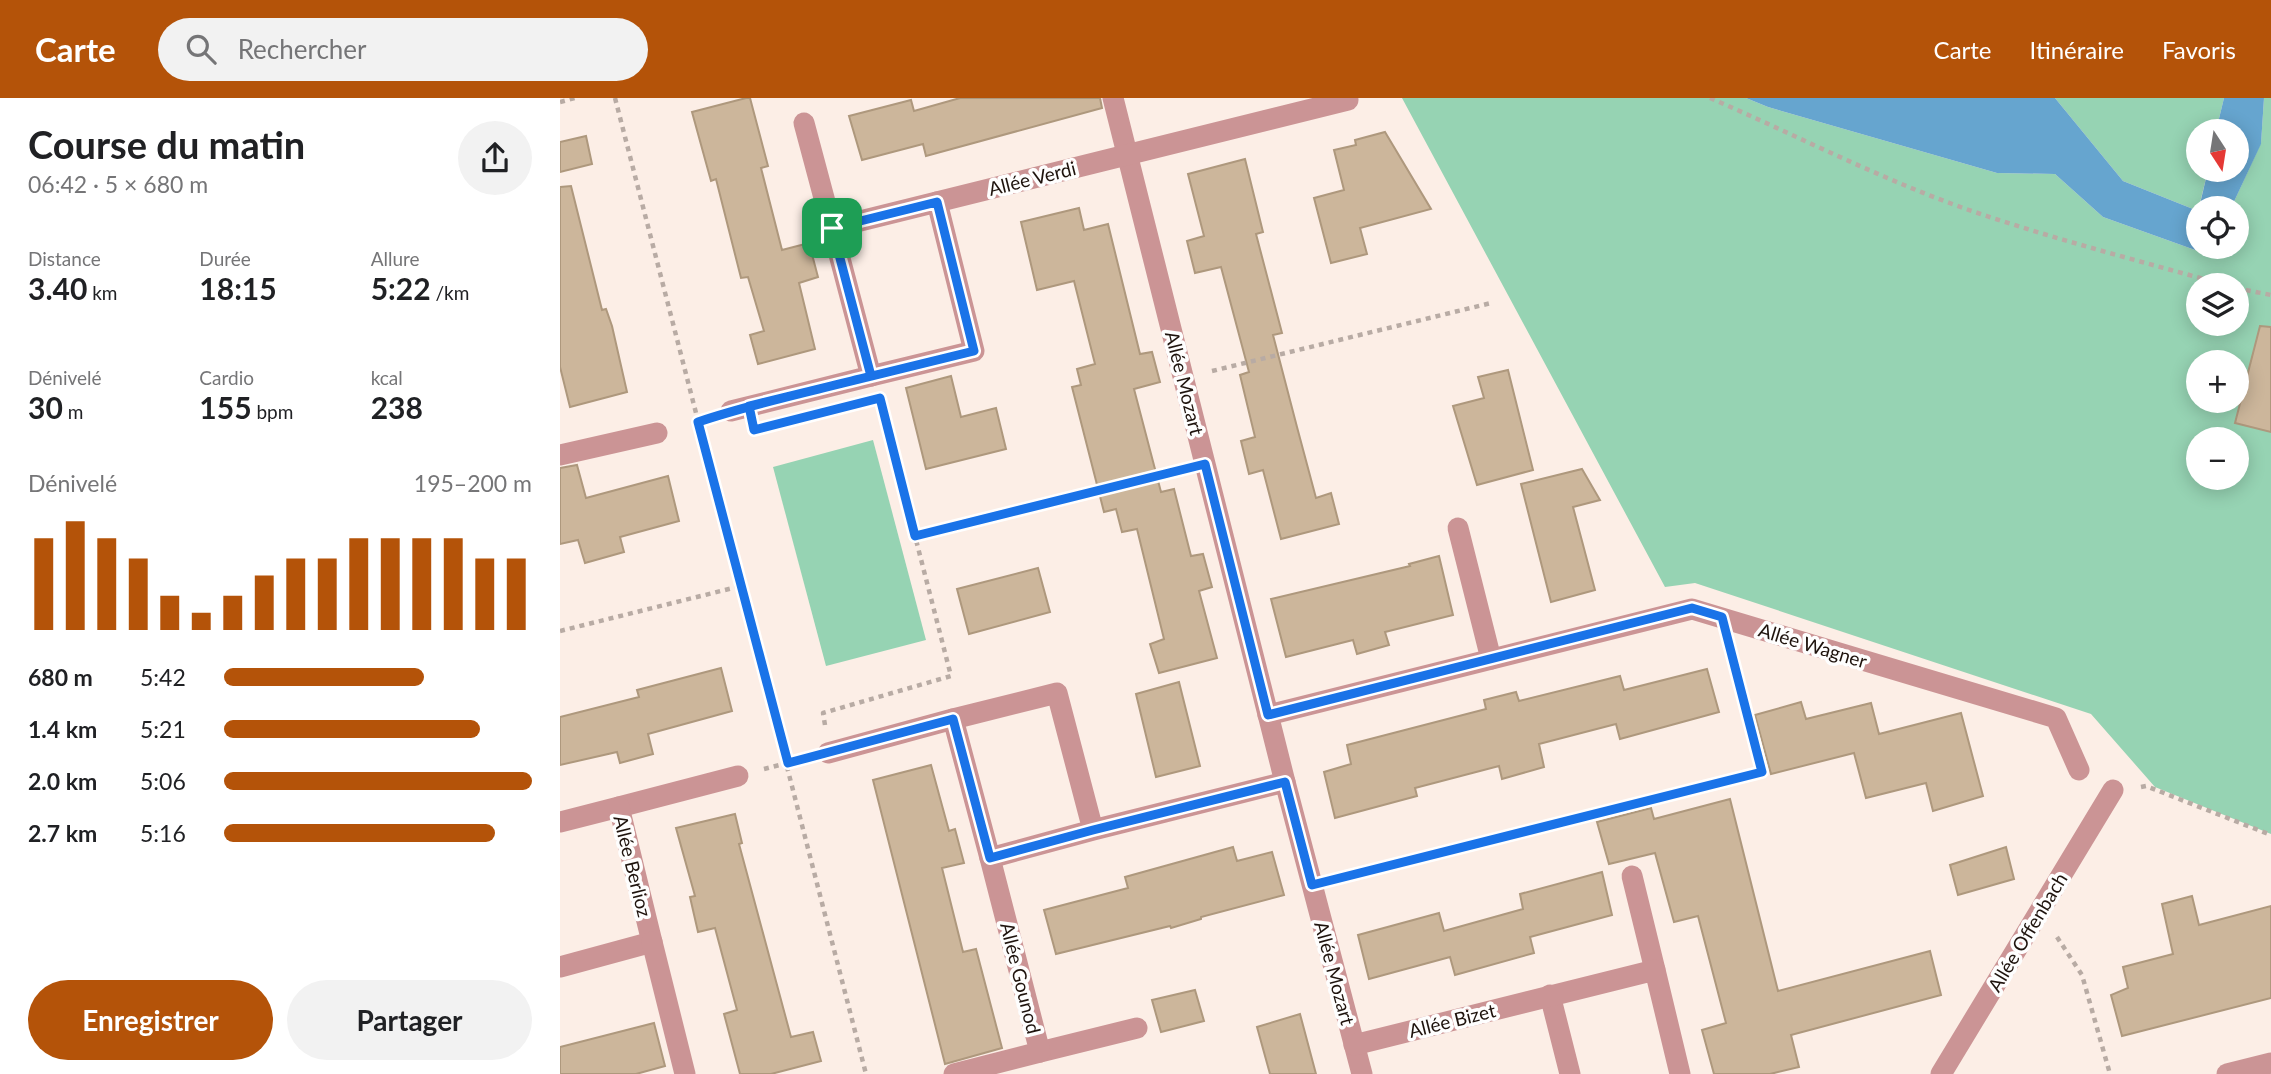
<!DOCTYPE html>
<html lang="fr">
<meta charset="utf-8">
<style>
body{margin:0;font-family:Lato,sans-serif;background:#f2f2f2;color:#202124;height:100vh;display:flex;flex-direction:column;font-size:26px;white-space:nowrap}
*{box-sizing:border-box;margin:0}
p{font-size:23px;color:#757577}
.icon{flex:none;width:38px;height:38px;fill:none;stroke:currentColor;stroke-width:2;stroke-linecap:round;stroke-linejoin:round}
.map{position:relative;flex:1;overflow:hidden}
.panel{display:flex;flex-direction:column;background:#fff;width:560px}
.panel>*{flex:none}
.needle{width:46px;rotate:168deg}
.controls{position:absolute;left:1626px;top:21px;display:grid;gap:14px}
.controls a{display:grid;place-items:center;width:63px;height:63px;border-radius:50%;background:#fff;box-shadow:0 4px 18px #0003;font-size:35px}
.pin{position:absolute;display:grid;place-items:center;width:60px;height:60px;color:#fff;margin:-30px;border-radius:14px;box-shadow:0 4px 10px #0006}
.round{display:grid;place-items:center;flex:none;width:74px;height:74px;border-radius:37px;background:#f2f2f2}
.head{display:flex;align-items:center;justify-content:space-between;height:119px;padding:0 28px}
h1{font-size:38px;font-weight:700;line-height:52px}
.metrics{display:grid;grid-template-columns:repeat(3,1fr);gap:10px;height:119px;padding:7px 28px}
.metrics div{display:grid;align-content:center}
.metrics b{font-size:30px;font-weight:700}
.metrics small{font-size:19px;font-weight:400}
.metrics p{font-size:19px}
.chart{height:196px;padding:14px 28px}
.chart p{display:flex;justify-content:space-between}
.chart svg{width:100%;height:126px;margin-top:7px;stroke:#b45309;stroke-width:6}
.action{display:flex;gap:14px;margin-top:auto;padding:14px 28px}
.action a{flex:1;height:80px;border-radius:42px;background:#b45309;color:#fff;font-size:28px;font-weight:700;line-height:80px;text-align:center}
.action a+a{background:#f2f2f2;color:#202124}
ul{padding:0 28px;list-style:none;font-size:23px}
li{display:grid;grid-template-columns:112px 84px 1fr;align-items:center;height:52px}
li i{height:18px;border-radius:9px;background:#b45309}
header{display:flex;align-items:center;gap:42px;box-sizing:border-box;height:98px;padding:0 35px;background:#b45309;color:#fff}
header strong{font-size:33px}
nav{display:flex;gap:38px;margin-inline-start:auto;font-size:24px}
.search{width:490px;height:63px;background:#f2f2f2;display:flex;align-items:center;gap:18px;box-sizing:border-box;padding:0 24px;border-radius:38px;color:#757577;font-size:26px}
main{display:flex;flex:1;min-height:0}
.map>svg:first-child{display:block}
</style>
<header>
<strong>Carte</strong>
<div class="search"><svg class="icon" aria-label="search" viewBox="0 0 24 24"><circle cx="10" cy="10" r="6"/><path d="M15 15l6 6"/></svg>Rechercher</div>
<nav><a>Carte</a><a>Itinéraire</a><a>Favoris</a></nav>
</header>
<main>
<section class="panel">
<div class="head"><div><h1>Course du matin</h1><p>06:42 · 5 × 680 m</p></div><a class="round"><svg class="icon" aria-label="share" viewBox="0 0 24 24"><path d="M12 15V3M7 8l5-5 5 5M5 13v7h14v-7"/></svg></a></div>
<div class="metrics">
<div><p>Distance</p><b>3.40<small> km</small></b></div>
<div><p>Durée</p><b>18:15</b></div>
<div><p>Allure</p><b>5:22<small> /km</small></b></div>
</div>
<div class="metrics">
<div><p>Dénivelé</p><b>30<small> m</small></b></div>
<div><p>Cardio</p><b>155<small> bpm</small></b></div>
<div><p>kcal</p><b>238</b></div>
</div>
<div class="chart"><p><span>Dénivelé</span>195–200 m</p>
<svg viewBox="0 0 160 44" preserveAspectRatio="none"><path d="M5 44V12M15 44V6M25 44V12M35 44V19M45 44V32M55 44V38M65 44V32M75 44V25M85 44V19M95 44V19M105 44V12M115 44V12M125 44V12M135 44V12M145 44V19M155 44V19"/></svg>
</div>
<ul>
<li><b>680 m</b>5:42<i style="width:65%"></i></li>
<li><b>1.4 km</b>5:21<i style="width:83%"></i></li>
<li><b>2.0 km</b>5:06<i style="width:100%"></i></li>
<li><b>2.7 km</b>5:16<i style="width:88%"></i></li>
</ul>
<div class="action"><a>Enregistrer</a><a>Partager</a></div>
</section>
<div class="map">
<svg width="1711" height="976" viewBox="0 0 1711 976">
<rect width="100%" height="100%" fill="#fceee6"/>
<g fill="#96d3b3" fill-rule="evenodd">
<path d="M 842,0 L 1186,0 L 1208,9 L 1437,75 L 1495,76 L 1543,119 L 1635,152 L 1639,149 L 1676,149 L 1676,110 L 1671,110 L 1701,45 L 1704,0 L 1711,0 L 1711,736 L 1595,689 L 1531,616 L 1135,485 L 1105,489 ZM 1638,187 L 1676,187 L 1676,226 L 1638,226 ZM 1638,264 L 1676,264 L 1676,303 L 1638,303 ZM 1638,341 L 1676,341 L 1676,380 L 1638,380 Z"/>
<path d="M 1495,0 L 1664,0 L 1656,33 L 1638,33 L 1638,72 L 1648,72 L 1638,113 L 1563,83 Z"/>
<path d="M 313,342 L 366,542 L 266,568 L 213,369 Z"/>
</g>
<g fill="#66a5cf">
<path d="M 1186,0 L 1495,0 L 1563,83 L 1638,113 L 1639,149 L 1635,152 L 1543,119 L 1495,76 L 1437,75 L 1208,9 Z"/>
<path d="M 1664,0 L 1704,0 L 1701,46 L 1671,110 L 1639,110 L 1648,72 L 1676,72 L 1676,33 L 1656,33 Z"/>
</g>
<g fill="#ccb69b" stroke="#ae987d" stroke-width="2">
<path d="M 186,0 L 190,0 L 208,68 L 201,70 L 222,152 L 249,145 L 258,179 L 239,185 L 255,251 L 198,266 L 190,237 L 204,233 L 188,179 L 181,180 L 156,81 L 151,83 L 132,14 Z"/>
<path d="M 400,0 L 540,0 L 542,10 L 366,58 L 363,46 L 302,62 L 289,18 L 351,2 L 354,13 Z"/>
<path d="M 825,34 L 871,111 L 800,130 L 807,156 L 771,165 L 754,100 L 784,92 L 774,52 L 796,47 L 795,42 Z"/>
<path d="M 26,38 L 32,66 L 0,74 L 0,44 Z"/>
<path d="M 685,61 L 703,134 L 696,136 L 722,235 L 713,237 L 737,329 L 756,400 L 771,395 L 779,426 L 721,441 L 703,372 L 689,376 L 681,343 L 695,339 L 680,277 L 689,274 L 661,169 L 635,175 L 627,143 L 644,138 L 628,76 Z"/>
<path d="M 11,88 L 42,212 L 46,211 L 52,228 L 67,294 L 10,309 L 0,269 L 0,89 Z"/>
<path d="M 519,110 L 524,132 L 548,126 L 580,256 L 592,254 L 600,284 L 574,291 L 601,394 L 614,391 L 631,458 L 643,456 L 652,489 L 639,493 L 657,560 L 599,575 L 590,546 L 604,541 L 577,431 L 562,434 L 556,411 L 544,414 L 512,289 L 521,287 L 517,271 L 535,266 L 514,183 L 477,192 L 461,124 Z"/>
<path d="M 1700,228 L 1711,229 L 1711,334 L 1675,325 Z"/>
<path d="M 948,272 L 973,372 L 917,387 L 893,308 L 924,300 L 918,279 Z"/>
<path d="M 391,278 L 401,319 L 436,310 L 446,351 L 366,371 L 346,290 Z"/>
<path d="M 17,367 L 26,400 L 108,378 L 119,423 L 60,439 L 64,454 L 25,465 L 18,442 L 0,446 L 0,370 Z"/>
<path d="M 1022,371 L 1040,402 L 1013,409 L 1035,492 L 991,504 L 961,386 Z"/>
<path d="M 879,458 L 893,517 L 825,534 L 829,547 L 797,556 L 793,542 L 726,559 L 711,501 L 850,468 L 849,466 Z"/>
<path d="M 478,470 L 490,514 L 409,536 L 397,491 Z"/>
<path d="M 161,570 L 172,613 L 88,636 L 93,656 L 60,665 L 57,654 L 0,667 L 0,619 L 79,599 L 77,592 Z"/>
<path d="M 1147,571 L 1159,614 L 1060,641 L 1056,626 L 979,646 L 984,669 L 942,681 L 939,668 L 855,690 L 857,698 L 775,720 L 764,674 L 791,666 L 787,647 L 926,611 L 924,602 L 956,594 L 959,603 L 1060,578 L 1064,592 Z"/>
<path d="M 619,584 L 640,668 L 596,679 L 576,596 Z"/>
<path d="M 1241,604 L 1246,621 L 1311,605 L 1319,636 L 1401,615 L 1423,698 L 1373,713 L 1366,685 L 1306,700 L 1294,655 L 1211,676 L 1195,617 Z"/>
<path d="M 371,667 L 389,733 L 395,731 L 404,765 L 382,770 L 403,854 L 416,851 L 442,950 L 385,966 L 313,682 Z"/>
<path d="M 1170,701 L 1218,893 L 1370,853 L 1381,897 L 1231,937 L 1239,969 L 1210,976 L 1154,976 L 1142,932 L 1166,925 L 1138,818 L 1114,824 L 1095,755 L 1049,766 L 1037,724 L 1091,710 L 1094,721 Z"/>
<path d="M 175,716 L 182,745 L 179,746 L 231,939 L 253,934 L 261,963 L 211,976 L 180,976 L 164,916 L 177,912 L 155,830 L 138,834 L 130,799 L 135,798 L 116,730 Z"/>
<path d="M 673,749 L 677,763 L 712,754 L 724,797 L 641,819 L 641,821 L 611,830 L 610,828 L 496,856 L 484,812 L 568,790 L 565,779 Z"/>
<path d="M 1446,749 L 1454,781 L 1398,797 L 1390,767 Z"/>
<path d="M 1042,774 L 1052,817 L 970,839 L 974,855 L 895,877 L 890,859 L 809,881 L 798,837 L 879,815 L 884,833 L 963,811 L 960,796 Z"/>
<path d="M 1632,798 L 1639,827 L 1711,808 L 1711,900 L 1562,938 L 1551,897 L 1568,890 L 1563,869 L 1613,856 L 1602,806 Z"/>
<path d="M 635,892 L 644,923 L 601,934 L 592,902 Z"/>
<path d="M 740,916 L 756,976 L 710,976 L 697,929 Z"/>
<path d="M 94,925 L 105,968 L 76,976 L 0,976 L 0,949 Z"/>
</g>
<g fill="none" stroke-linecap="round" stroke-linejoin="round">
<g stroke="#b8aba4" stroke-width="4.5" stroke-dasharray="5 5" stroke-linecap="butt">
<path d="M 55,0 L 306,976"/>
<path d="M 1150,0 C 1236,37 1320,81 1409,112 C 1493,141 1580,163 1665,187"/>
<path d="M 0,4 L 15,0"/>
<path d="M 1676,190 L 1711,197"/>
<path d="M 652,273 L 931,205"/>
<path d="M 321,305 L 355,438 L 617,373"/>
<path d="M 0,533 L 181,488"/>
<path d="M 265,627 L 263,615 L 391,578 L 355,438"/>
<path d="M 204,671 L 239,662"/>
<path d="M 1581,689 L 1586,688 L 1711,737"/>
<path d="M 780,780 L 1202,674 L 1171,554"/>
<path d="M 1497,839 L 1522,877 L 1550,976"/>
</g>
<path stroke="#cb9495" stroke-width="21" d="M 1072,778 L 1095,872"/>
<g stroke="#cb9495" stroke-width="21">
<path d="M 553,0 L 725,684 L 802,976"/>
<path d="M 244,25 L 272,130"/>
<path d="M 311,278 L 414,253 L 377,104"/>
<path d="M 171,313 L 311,278 L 272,130 L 788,2"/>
<path d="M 0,357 L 97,335"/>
<path d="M 898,430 L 931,561"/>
<path d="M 708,617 L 1132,511 L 1496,620 L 1519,672"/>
<path d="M 268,655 L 393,621"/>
<path d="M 59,709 L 178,678"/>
<path d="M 0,724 L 59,709 L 92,844 L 0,869"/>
<path d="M 533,732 L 497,595 L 393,621 L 430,760 L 533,732 L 725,684"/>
<path d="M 92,844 L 125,976"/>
<path d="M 990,897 L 1010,976"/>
<path d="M 794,947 L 1095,872 L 1120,976"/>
<path d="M 480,954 L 577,930"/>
<path d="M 394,976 L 480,954 L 430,760"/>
<path d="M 1381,976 L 1553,692"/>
<path d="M 1667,976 L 1711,965"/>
</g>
</g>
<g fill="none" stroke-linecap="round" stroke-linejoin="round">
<g stroke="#fff" stroke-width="14">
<path id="route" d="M 272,130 L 311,278 C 253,293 194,305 138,324 L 228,665 L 393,621 L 430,760 L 533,732 L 725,684 L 752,787 L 1202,674 L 1162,519 L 1132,510 L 708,617 L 645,366 L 355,438 L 320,300 L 194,332 L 189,308 C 264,290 339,272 414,253 L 377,104 L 272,130"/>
</g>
<use href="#route" stroke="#1a73e8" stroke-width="9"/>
</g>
<g text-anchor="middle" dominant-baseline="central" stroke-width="7" stroke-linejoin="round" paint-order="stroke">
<g font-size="19" fill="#1e130d" stroke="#fefefe">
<text transform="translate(472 80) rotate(-14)">Allée Verdi</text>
<text transform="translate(625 285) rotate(76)">Allée Mozart</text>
<text transform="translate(1253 547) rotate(17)">Allée Wagner</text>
<text transform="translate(73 768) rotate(76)">Allée Berlioz</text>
<text transform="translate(1467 834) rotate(-59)">Allée Offenbach</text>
<text transform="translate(775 875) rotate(75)">Allée Mozart</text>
<text transform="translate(461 880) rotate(76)">Allée Gounod</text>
<text transform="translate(892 922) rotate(-14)">Allée Bizet</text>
</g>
</g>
</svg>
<div class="controls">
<a><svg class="needle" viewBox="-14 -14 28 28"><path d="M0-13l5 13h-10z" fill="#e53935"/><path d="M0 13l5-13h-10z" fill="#757577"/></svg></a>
<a><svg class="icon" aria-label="locate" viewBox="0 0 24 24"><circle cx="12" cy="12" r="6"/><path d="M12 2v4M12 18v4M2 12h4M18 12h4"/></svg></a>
<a><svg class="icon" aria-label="layers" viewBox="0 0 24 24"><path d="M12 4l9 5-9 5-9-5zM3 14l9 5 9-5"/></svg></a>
<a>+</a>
<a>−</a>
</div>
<div class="pin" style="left:272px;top:130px;background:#1e9e55"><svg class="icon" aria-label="arrive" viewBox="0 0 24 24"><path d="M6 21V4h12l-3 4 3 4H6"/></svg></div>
</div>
</main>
